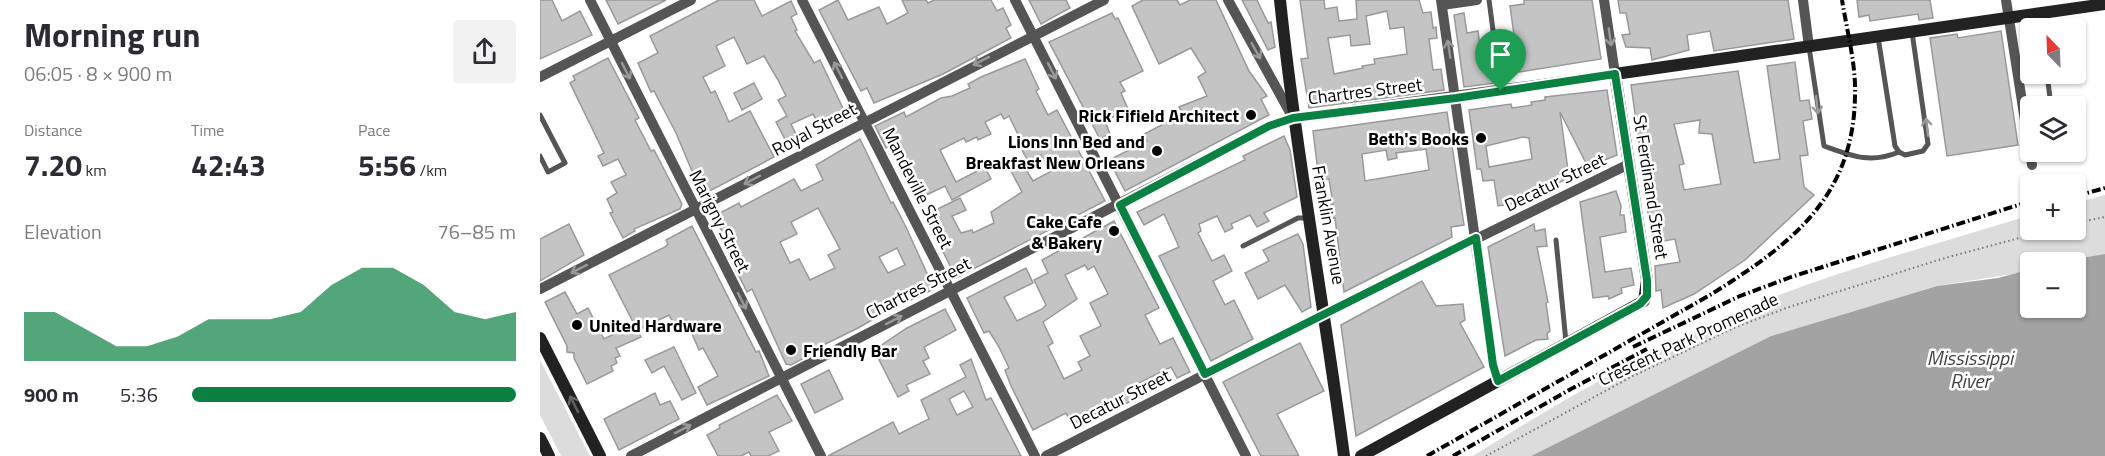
<!DOCTYPE html>
<meta charset="utf-8">
<style>
body{margin:0;font-family:"Titillium Web",sans-serif;background:#f2f2f3;color:#2b2b33;height:100vh;display:flex;flex-direction:column;font-size:22px;white-space:nowrap}
*{box-sizing:border-box;margin:0}
p{font-size:20px;color:#7c7c81}
.icon{flex:none;width:33px;height:33px;fill:none;stroke:currentColor;stroke-width:2;stroke-linecap:round;stroke-linejoin:round}
.map{position:relative;flex:1;overflow:hidden}
.side{display:flex;flex-direction:column;background:#fff;width:540px}
.side>*{flex:none}
.needle{width:39px;rotate:337deg}
.fabs{position:absolute;left:1480px;top:18px;display:grid;gap:12px}
.fabs a{display:grid;place-items:center;width:66px;height:66px;border-radius:6px;background:#fff;box-shadow:0 2px 4px #0004;font-size:30px}
.pin{position:absolute;display:grid;place-items:center;width:51px;height:51px;color:#fff;margin:-62px -26px;border-radius:50% 50% 50% 0;rotate:-45deg;box-shadow:0 0 6px #0007}
.pin .icon{rotate:45deg}
.round{display:grid;place-items:center;flex:none;width:63px;height:63px;border-radius:6px;background:#f2f2f3}
.headline{display:flex;align-items:center;justify-content:space-between;height:102px;padding:0 24px}
h1{font-size:33px;font-weight:700;line-height:45px}
.stats{display:grid;grid-template-columns:repeat(3,1fr);gap:9px;height:102px;padding:6px 24px}
.stats div{display:grid;align-content:center}
.stats b{font-size:30px;font-weight:700}
.stats small{font-size:16px;font-weight:400}
.stats p{font-size:16px}
.chart{height:168px;padding:12px 24px}
.chart p{display:flex;justify-content:space-between}
.chart svg{width:100%;height:108px;margin-top:6px;fill:#0b8043;opacity:.7}
ul{padding:0 24px;list-style:none;font-size:20px}
li{display:grid;grid-template-columns:96px 72px 1fr;align-items:center;height:45px}
li i{height:15px;border-radius:8px;background:#0b8043}
main{display:flex;flex:1;min-height:0}
.map>svg:first-child{display:block}
</style>
<main>
<section class="side">
<div class="headline"><div><h1>Morning run</h1><p>06:05 · 8 × 900 m</p></div><a class="round"><svg class="icon" aria-label="share" viewBox="0 0 24 24"><path d="M12 15V3M7 8l5-5 5 5M5 13v7h14v-7"/></svg></a></div>
<div class="stats">
<div><p>Distance</p><b>7.20<small> km</small></b></div>
<div><p>Time</p><b>42:43</b></div>
<div><p>Pace</p><b>5:56<small> /km</small></b></div>
</div>
<div class="chart"><p><span>Elevation</span>76–85 m</p>
<svg viewBox="0 0 160 44" preserveAspectRatio="none"><path d="M0 44V24L10 24L20 31L30 38L40 38L50 34L60 27L70 27L80 27L90 24L100 13L110 6L120 6L130 13L140 24L150 27L160 24V44z"/></svg>
</div>
<ul>
<li><b>900 m</b>5:36<i style="width:100%"></i></li>
</ul>
</section>
<div class="map">
<svg width="1565" height="456" viewBox="0 0 1565 456">
<rect width="100%" height="100%" fill="#fff"/>
<g fill="#dcdcdc">
<path d="M 1565,195 L 1565,255 L 1529,262 L 1491,262 L 1491,271 L 1397,286 L 1231,336 L 991,456 L 933,456 C 1018,402 1117,346 1210,307 C 1299,269 1398,244 1491,215 L 1491,230 L 1536,230 L 1536,203 Z"/>
<path d="M 0,360 L 50,456 L 21,456 L 0,415 Z"/>
</g>
<path fill="#a3a3a3" d="M 1565,254 L 1565,456 L 991,456 L 1231,336 L 1397,286 L 1458,278 L 1491,269 L 1491,308 L 1536,308 L 1536,262 L 1519,262 Z"/>
<g fill="#c4c4c4" stroke="#999" stroke-width="1.5" fill-rule="evenodd">
<path d="M 0,0 L 12,0 L 22,21 L 40,11 L 52,35 L 0,59 Z"/>
<path d="M 66,0 L 126,0 L 78,24 Z"/>
<path d="M 179,0 L 214,0 L 222,16 L 251,1 L 257,14 L 251,17 L 257,30 L 255,31 L 274,63 L 280,60 L 308,119 L 282,131 L 273,114 L 251,124 L 261,144 L 250,149 L 236,122 L 247,116 L 238,100 L 246,96 L 238,80 L 224,56 L 207,64 L 194,37 L 176,46 L 185,66 L 163,77 L 171,93 L 175,91 L 189,122 L 210,111 L 234,157 L 162,195 L 136,133 L 114,91 L 111,92 L 98,63 L 118,53 L 110,36 Z"/>
<path d="M 298,0 L 308,20 L 339,7 L 347,24 L 368,13 L 362,0 L 386,0 L 388,3 L 394,0 L 451,0 L 457,11 L 463,8 L 471,25 L 466,28 L 471,38 L 403,74 L 334,103 L 327,88 L 321,91 L 279,10 Z"/>
<path d="M 489,0 L 526,0 L 530,8 L 501,24 Z"/>
<path d="M 603,0 L 637,0 L 640,5 L 650,0 L 676,0 L 709,71 L 727,96 L 721,99 L 729,115 L 585,191 L 569,160 L 607,141 L 604,134 L 643,114 L 639,107 L 667,96 L 658,77 L 666,72 L 651,48 L 619,64 L 592,6 Z"/>
<path d="M 702,0 L 717,0 L 728,23 L 731,22 L 735,47 L 728,50 Z"/>
<path d="M 760,0 L 784,0 L 785,9 L 797,7 L 799,21 L 817,19 L 816,0 L 879,0 L 883,13 L 891,12 L 893,28 L 896,27 L 897,38 L 889,39 L 893,70 L 901,69 L 904,90 L 769,108 L 761,59 L 768,58 ZM 847,11 L 850,29 L 864,27 L 867,54 L 834,59 L 835,64 L 822,66 L 823,68 L 794,74 L 788,38 L 810,35 L 811,46 L 830,44 L 826,16 Z"/>
<path d="M 984,0 L 1052,0 L 1061,59 L 979,72 L 970,6 L 984,4 Z"/>
<path d="M 1078,0 L 1248,0 L 1254,39 L 1174,51 L 1170,31 L 1147,35 L 1149,50 L 1112,60 L 1110,48 L 1086,47 L 1082,35 L 1090,34 L 1086,13 L 1080,13 Z"/>
<path d="M 1317,0 L 1390,0 L 1393,18 L 1379,20 L 1378,14 L 1330,21 L 1329,15 L 1319,17 Z"/>
<path d="M 572,13 L 575,19 L 578,18 L 603,71 L 580,82 L 585,91 L 581,93 L 588,109 L 565,121 L 570,134 L 560,139 L 509,42 Z"/>
<path d="M 924,13 L 927,33 L 938,31 L 941,55 L 951,53 L 955,83 L 924,87 L 914,15 Z"/>
<path d="M 1461,31 L 1478,145 L 1407,156 L 1390,38 L 1417,34 L 1418,38 Z"/>
<path d="M 68,58 L 99,118 L 95,120 L 111,151 L 114,150 L 142,204 L 140,209 L 94,229 L 95,231 L 83,238 L 70,213 L 73,212 L 67,199 L 77,193 L 71,182 L 86,175 L 78,159 L 63,166 L 58,156 L 64,153 L 30,83 L 35,80 L 33,76 Z"/>
<path d="M 485,59 L 499,89 L 496,91 L 508,115 L 517,110 L 565,201 L 416,278 L 385,215 L 420,198 L 426,210 L 412,216 L 421,233 L 432,230 L 433,233 L 454,223 L 451,212 L 482,192 L 471,171 L 483,165 L 493,181 L 510,172 L 501,155 L 488,161 L 481,148 L 484,147 L 469,116 L 464,119 L 461,114 L 445,122 L 451,134 L 438,140 L 437,137 L 426,142 L 424,138 L 400,150 L 416,182 L 445,167 L 451,179 L 412,200 L 405,186 L 376,200 L 350,146 L 346,148 L 335,126 L 364,112 L 366,117 L 401,98 L 412,96 L 430,88 L 428,84 L 441,77 Z"/>
<path d="M 1255,62 L 1260,101 L 1269,100 L 1272,119 L 1263,121 L 1268,155 L 1260,156 L 1264,187 L 1274,195 L 1205,260 L 1154,294 L 1123,308 L 1121,290 L 1116,291 L 1115,266 L 1140,262 L 1135,239 L 1113,243 L 1105,196 L 1110,195 L 1102,159 L 1101,142 L 1099,142 L 1091,85 L 1198,71 L 1214,163 L 1240,159 L 1227,66 ZM 1160,120 L 1159,133 L 1172,134 L 1181,184 L 1144,190 L 1139,165 L 1144,164 L 1134,124 Z"/>
<path d="M 214,83 L 222,99 L 202,110 L 194,93 Z"/>
<path d="M 1067,90 L 1077,155 L 1048,167 L 1020,112 L 1029,177 L 985,202 L 958,206 L 954,180 L 943,181 L 941,169 L 937,169 L 929,110 L 971,104 L 972,108 L 992,105 L 991,102 L 1005,100 L 1005,97 ZM 983,137 L 989,138 L 992,159 L 949,167 L 946,146 Z"/>
<path d="M 907,112 L 924,225 L 911,227 L 912,237 L 804,292 L 795,218 L 785,220 L 783,205 L 793,204 L 789,179 L 779,180 L 773,131 ZM 886,149 L 889,170 L 825,181 L 822,154 L 846,150 L 848,160 L 857,158 L 856,153 Z"/>
<path d="M 744,136 L 750,150 L 757,197 L 724,213 L 729,221 L 717,227 L 710,215 L 691,224 L 693,228 L 685,232 L 677,216 L 659,224 L 661,231 L 658,233 L 672,261 L 684,255 L 692,271 L 673,281 L 685,305 L 694,300 L 713,339 L 671,361 L 619,256 L 639,247 L 624,214 L 604,225 L 597,212 L 705,160 L 703,156 Z"/>
<path d="M 320,139 L 351,203 L 353,202 L 366,227 L 394,289 L 365,303 L 363,298 L 346,307 L 348,311 L 318,328 L 265,354 L 266,357 L 251,365 L 246,364 L 212,289 L 207,292 L 194,266 L 198,264 L 174,216 L 199,203 L 201,207 L 254,179 L 261,191 L 283,180 L 276,165 ZM 278,208 L 300,249 L 288,255 L 295,268 L 270,280 L 259,259 L 250,263 L 240,242 L 257,234 L 251,222 ZM 357,248 L 365,265 L 348,273 L 339,257 Z"/>
<path d="M 1076,191 L 1081,206 L 1080,215 L 1084,215 L 1086,232 L 1060,237 L 1065,272 L 1091,268 L 1094,285 L 1081,288 L 1082,293 L 1069,299 L 1068,296 L 1053,298 L 1040,202 Z"/>
<path d="M 574,221 L 619,308 L 605,315 L 620,344 L 633,338 L 650,372 L 637,378 L 631,367 L 597,384 L 603,395 L 564,415 L 562,410 L 532,425 L 526,413 L 493,430 L 471,386 L 465,370 L 469,368 L 459,347 L 449,331 L 444,333 L 427,298 L 486,268 L 493,283 L 464,297 L 477,321 L 502,309 L 506,305 L 494,280 L 508,273 L 502,260 ZM 545,265 L 548,270 L 554,266 L 568,294 L 550,303 L 561,326 L 540,336 L 550,356 L 538,362 L 542,370 L 524,379 L 508,346 L 513,343 L 503,322 L 537,299 L 525,275 Z"/>
<path d="M 29,224 L 44,255 L 0,281 L 0,239 Z"/>
<path d="M 994,224 L 995,231 L 1005,229 L 1007,246 L 997,247 L 1008,302 L 1006,303 L 1010,331 L 1007,334 L 1008,339 L 996,340 L 965,356 L 948,247 Z"/>
<path d="M 152,226 L 216,352 L 219,351 L 229,376 L 167,405 L 158,387 L 178,376 L 163,348 L 159,350 L 146,320 L 135,326 L 129,315 L 98,330 L 101,337 L 76,348 L 80,356 L 75,358 L 77,363 L 71,366 L 73,371 L 47,384 L 34,358 L 34,353 L 27,352 L 27,346 L 5,302 L 25,292 L 37,314 L 48,308 L 64,339 L 94,324 L 69,275 L 125,247 L 128,244 L 126,240 Z"/>
<path d="M 758,234 L 763,244 L 771,307 L 762,312 L 745,285 L 718,299 L 705,273 L 729,261 L 723,250 Z"/>
<path d="M 882,281 L 896,306 L 923,304 L 925,320 L 920,323 L 944,367 L 816,436 L 801,325 Z"/>
<path d="M 405,309 L 416,330 L 384,347 L 389,358 L 383,361 L 390,374 L 366,385 L 369,391 L 358,397 L 334,350 L 367,328 Z"/>
<path d="M 760,343 L 784,391 L 737,414 L 759,456 L 721,456 L 683,382 Z"/>
<path d="M 134,347 L 156,393 L 142,400 L 124,366 L 112,373 L 105,360 Z"/>
<path d="M 431,359 L 446,400 L 451,398 L 481,456 L 288,456 L 353,422 L 359,434 L 389,419 L 381,400 L 426,377 L 420,365 ZM 424,391 L 433,407 L 417,415 L 409,399 Z"/>
<path d="M 289,370 L 303,399 L 275,413 L 261,384 Z"/>
<path d="M 115,393 L 120,405 L 130,401 L 139,419 L 79,450 L 64,419 Z"/>
<path d="M 237,395 L 252,421 L 229,432 L 239,451 L 228,456 L 211,456 L 209,452 L 201,456 L 178,456 L 167,435 L 180,428 L 179,425 Z"/>
</g>
<g fill="none" stroke-linecap="round" stroke-linejoin="round">
<g stroke="#777" stroke-width="2" stroke-dasharray="1.5 3" stroke-linecap="butt">
<path d="M 1536,223 L 1565,217"/>
<path d="M 946,456 L 1091,377 L 1196,327 L 1249,307 L 1405,258 L 1509,230"/>
</g>
<g stroke="#555" stroke-width="5">
<path d="M 949,0 L 961,91"/>
<path d="M 1338,37 L 1355,146 L 1359,152 L 1365,155 L 1383,151 L 1388,144 L 1372,32"/>
<path d="M 1269,47 L 1284,146 C 1312,156 1330,164 1359,152"/>
<path d="M 1476,67 L 1491,65"/>
<path d="M 1507,74 L 1511,106"/>
<path d="M 1478,76 L 1491,73"/>
<path d="M 0,115 L 25,163 L 8,172 L 0,156"/>
<path d="M 1016,240 L 1026,342"/>
<path d="M 703,246 L 758,218 L 767,218"/>
</g>
<g stroke="#555" stroke-width="10">
<path d="M 50,0 L 281,456"/>
<path d="M 262,0 L 495,456"/>
<path d="M 475,0 L 706,456"/>
<path d="M 688,0 L 753,118"/>
<path d="M 901,0 L 953,365 L 959,381"/>
<path d="M 1263,0 L 1269,47"/>
<path d="M 1466,0 L 1492,165"/>
<path d="M 902,5 L 937,0"/>
<path d="M 0,77 L 151,0"/>
<path d="M 0,289 L 564,0"/>
<path d="M 91,456 L 729,126 L 753,118 L 1075,74 L 1064,0"/>
<path d="M 506,456 L 785,313 L 1089,164"/>
</g>
<g stroke="#222" stroke-width="12">
<path d="M 740,0 C 756,153 784,304 804,456"/>
<path d="M 0,338 L 60,456"/>
<path d="M 0,438 L 9,456"/>
<path d="M 821,456 L 1104,301 L 1107,280 L 1075,74 L 1565,4"/>
</g>
<g stroke="#000" stroke-width="4" stroke-dasharray="9 3 1.5 3" stroke-linecap="butt">
<path d="M 1536,196 L 1565,188"/>
<path d="M 1093,347 L 1200,296 L 1251,277 L 1491,201"/>
<path d="M 887,456 L 1170,295 C 1250,245 1314,198 1315,95 C 1316,64 1307,31 1302,0"/>
<path d="M 913,456 L 1031,389 L 1107,349"/>
</g>
</g>
<defs><path id="oneway-shaft" d="M-6 0H5M1.5-3L5.5 0L1.5 3" fill="none" stroke-width="1.6" stroke-linecap="round" stroke-linejoin="round" transform="scale(1.5)"/></defs>
<g stroke="#999">
<use href="#oneway-shaft" transform="translate(1070 37) rotate(82)"/>
<use href="#oneway-shaft" transform="translate(909 49) rotate(-99)"/>
<use href="#oneway-shaft" transform="translate(716 51) rotate(61)"/>
<use href="#oneway-shaft" transform="translate(441 61) rotate(153)"/>
<use href="#oneway-shaft" transform="translate(298 70) rotate(-117)"/>
<use href="#oneway-shaft" transform="translate(86 71) rotate(63)"/>
<use href="#oneway-shaft" transform="translate(512 71) rotate(63)"/>
<use href="#oneway-shaft" transform="translate(1277 105) rotate(84)"/>
<use href="#oneway-shaft" transform="translate(1387 127) rotate(-97)"/>
<use href="#oneway-shaft" transform="translate(212 180) rotate(152)"/>
<use href="#oneway-shaft" transform="translate(39 269) rotate(153)"/>
<use href="#oneway-shaft" transform="translate(202 301) rotate(63)"/>
<use href="#oneway-shaft" transform="translate(354 320) rotate(-27)"/>
<use href="#oneway-shaft" transform="translate(143 429) rotate(-27)"/>
</g>
<use stroke="#646464" href="#oneway-shaft" transform="translate(34 404) rotate(-117)"/>
<g fill="none" stroke-linecap="round" stroke-linejoin="round">
<g stroke="#fff" stroke-width="12">
<path id="route" d="M 1075,74 L 1107,280 L 1107,296 L 1100,304 L 958,381 L 953,365 L 936,238 L 665,374 L 580,205 L 729,126 L 753,118 L 916,98 Z"/>
</g>
<use href="#route" stroke="#0b8043" stroke-width="8"/>
</g>
<g fill="#000" stroke="#fff" stroke-width="2">
<circle cx="711" cy="115" r="6"/>
<circle cx="941" cy="138" r="6"/>
<circle cx="617" cy="151" r="6"/>
<circle cx="574" cy="231" r="6"/>
<circle cx="37" cy="325" r="6"/>
<circle cx="251" cy="350" r="6"/>
</g>
<g text-anchor="middle" dominant-baseline="central" stroke-width="5" stroke-linejoin="round" paint-order="stroke">
<g font-size="18" fill="#000" stroke="#fff">
<text transform="translate(825 91) rotate(-7)">Chartres Street</text>
<text transform="translate(274 129) rotate(-28)">Royal Street</text>
<text transform="translate(1015 182) rotate(-26)">Decatur Street</text>
<text transform="translate(1111 187) rotate(81)">St Ferdinand Street</text>
<text transform="translate(378 188) rotate(63)">Mandeville Street</text>
<text transform="translate(180 221) rotate(63)">Marigny Street</text>
<text transform="translate(789 225) rotate(80)">Franklin Avenue</text>
<text transform="translate(378 288) rotate(-27)">Chartres Street</text>
<text transform="translate(1148 339) rotate(-25)">Crescent Park Promenade</text>
<text transform="translate(580 399) rotate(-27)">Decatur Street</text>
</g>
<g font-size="18" font-weight="bold" fill="#000" stroke="#fff" text-anchor="end">
<text x="699" y="115">Rick Fifield Architect</text>
<text x="929" y="138">Beth's Books</text>
<text x="605" y="141">Lions Inn Bed and<tspan x="605" dy="21">Breakfast New Orleans</tspan></text>
<text x="562" y="221">Cake Cafe<tspan x="562" dy="21">&amp; Bakery</tspan></text>
<text x="49" y="325" text-anchor="start">United Hardware</text>
<text x="263" y="350" text-anchor="start">Friendly Bar</text>
</g>
<g font-size="20" font-style="italic" fill="#444" stroke="#fff">
<text x="1430" y="357">Mississippi<tspan x="1430" dy="23">River</tspan></text>
</g>
</g>
</svg>
<div class="fabs">
<a><svg class="needle" viewBox="-14 -14 28 28"><path d="M0-13l5 13h-10z" fill="#e53935"/><path d="M0 13l5-13h-10z" fill="#7c7c81"/></svg></a>
<a><svg class="icon" aria-label="layers" viewBox="0 0 24 24"><path d="M12 4l9 5-9 5-9-5zM3 14l9 5 9-5"/></svg></a>
<a>+</a>
<a>−</a>
</div>
<div class="pin" style="left:961px;top:91px;background:#1e9e55"><svg class="icon" aria-label="arrive" viewBox="0 0 24 24"><path d="M6 21V4h12l-3 4 3 4H6"/></svg></div>
</div>
</main>
